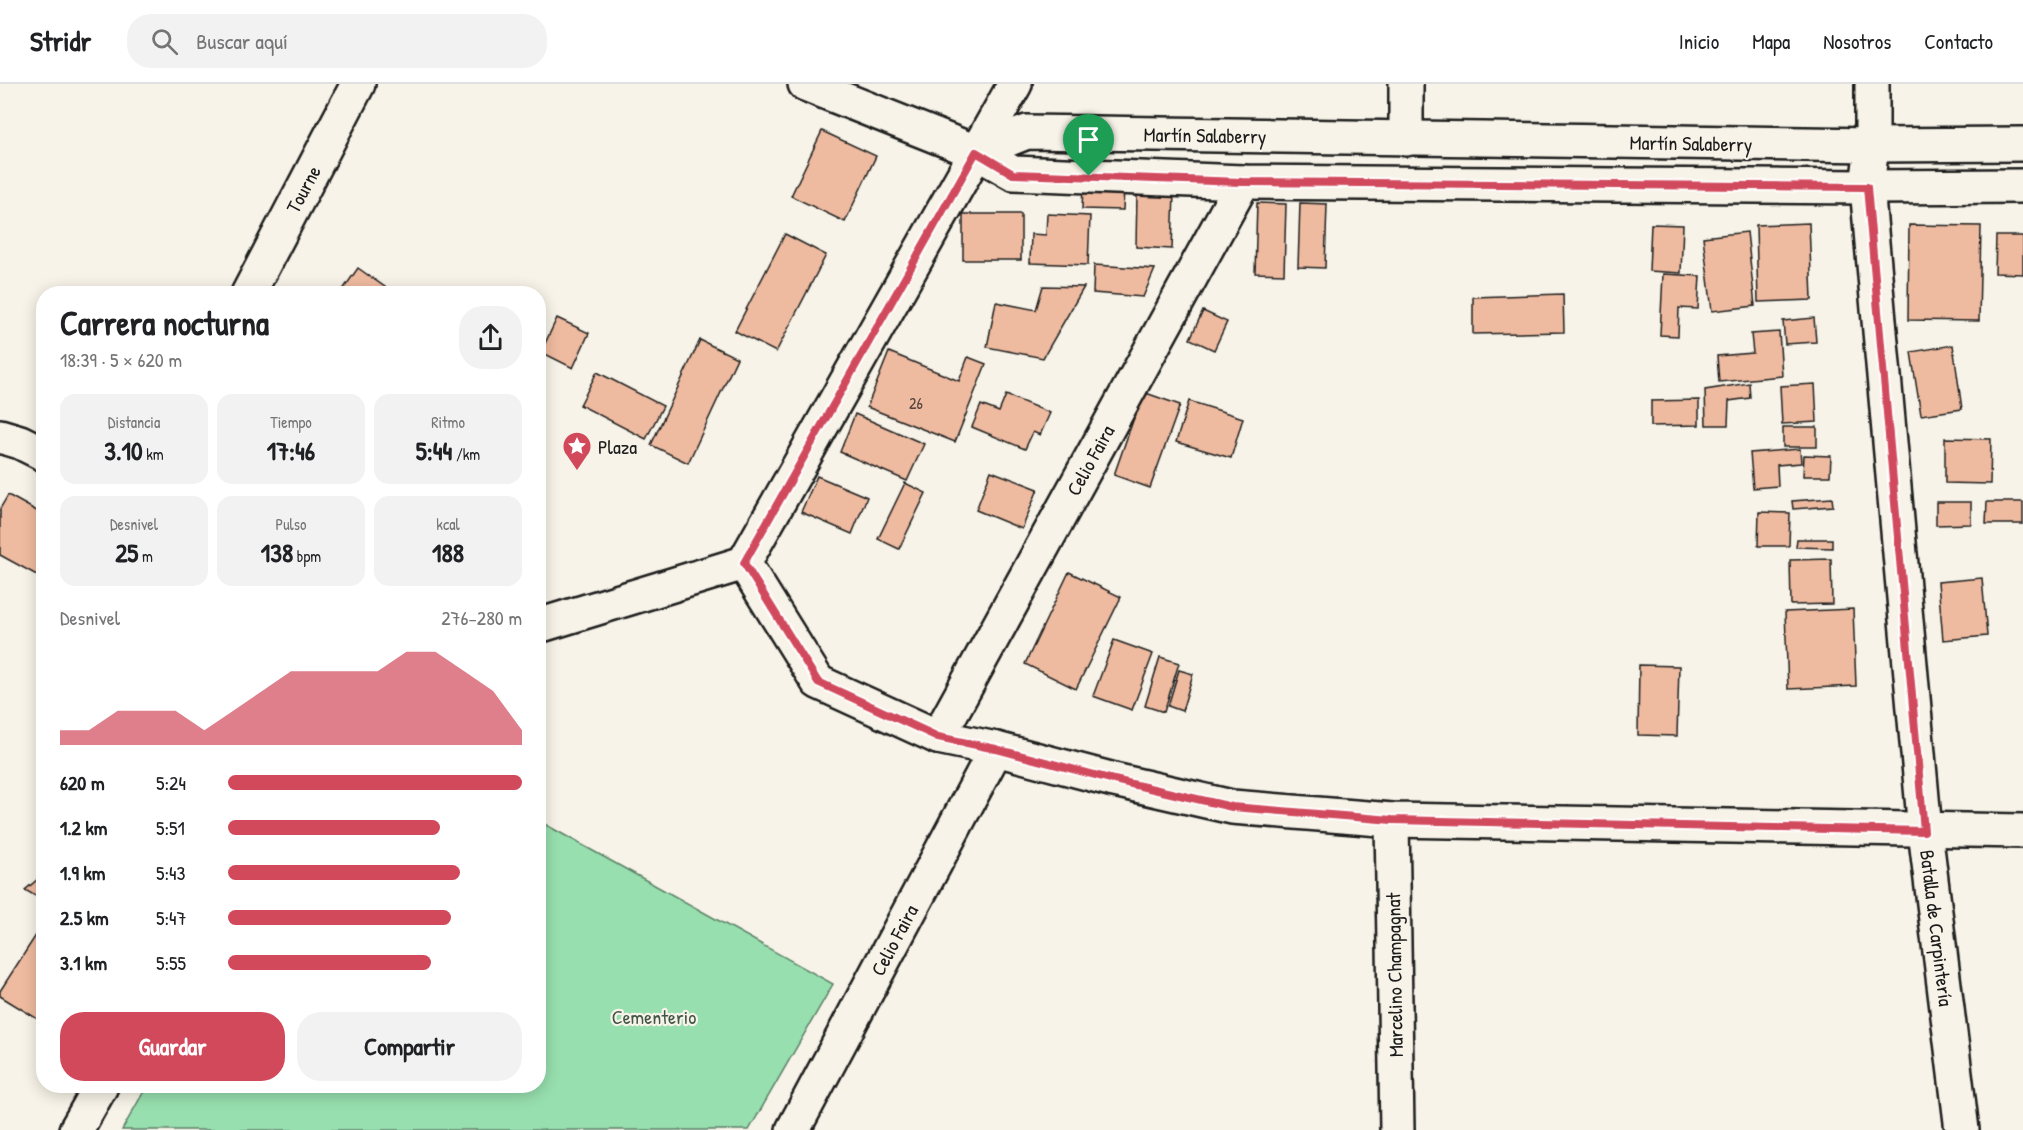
<!DOCTYPE html>
<html lang="es">
<meta charset="utf-8">
<style>
body{margin:0;font-family:"Patrick Hand",sans-serif;background:#f2f2f2;color:#202124;height:100vh;display:flex;flex-direction:column;font-size:22px;white-space:nowrap}
*{box-sizing:border-box;margin:0}
p{font-size:20px;color:#757577}
.icon{flex:none;width:33px;height:33px;fill:none;stroke:currentColor;stroke-width:2;stroke-linecap:round;stroke-linejoin:round}
.map{position:relative;flex:1;overflow:hidden}
.side{position:absolute;left:36px;top:202px;width:510px;height:807px;display:flex;flex-direction:column;background:#fff;border-radius:24px;box-shadow:0 3px 15px #0003}
.side>*{flex:none}
.pin{position:absolute;display:grid;place-items:center;width:51px;height:51px;color:#fff;margin:-62px -26px;border-radius:50% 50% 50% 0;rotate:-45deg;box-shadow:0 0 6px #0007}
.pin .icon{rotate:45deg}
.round{display:grid;place-items:center;flex:none;width:63px;height:63px;border-radius:24px;background:#f2f2f2}
.head{display:flex;align-items:center;justify-content:space-between;height:102px;padding:0 24px}
h1{font-size:33px;font-weight:700;line-height:45px}
.stats{display:grid;grid-template-columns:repeat(3,1fr);gap:9px;height:102px;padding:6px 24px}
.stats div{display:grid;align-content:center;border-radius:15px;background:#f2f2f2;text-align:center}
.stats b{font-size:26px;font-weight:700}
.stats small{font-size:16px;font-weight:400}
.stats p{font-size:16px}
.chart{height:168px;padding:12px 24px}
.chart p{display:flex;justify-content:space-between}
.chart svg{width:100%;height:108px;margin-top:6px;fill:#d1495b;opacity:.7}
.action{display:flex;gap:12px;margin-top:auto;padding:12px 24px}
.action a{flex:1;height:69px;border-radius:24px;background:#d1495b;color:#fff;font-size:24px;font-weight:700;line-height:69px;text-align:center}
.action a+a{background:#f2f2f2;color:#202124}
ul{padding:0 24px;list-style:none;font-size:20px}
li{display:grid;grid-template-columns:96px 72px 1fr;align-items:center;height:45px}
li i{height:15px;border-radius:8px;background:#d1495b}
header{display:flex;align-items:center;gap:36px;box-sizing:border-box;height:84px;padding:0 30px;background:#fff;border-bottom:2px solid #e0e0e0}
header strong{font-size:28px}
nav{display:flex;gap:33px;margin-inline-start:auto;font-size:21px}
.search{width:420px;height:54px;background:#f2f2f2;display:flex;align-items:center;gap:15px;box-sizing:border-box;padding:0 21px;border-radius:24px;color:#757577;font-size:22px}
.map>svg:first-child{display:block}
</style>
<header>
<strong>Stridr</strong>
<div class="search"><svg class="icon" aria-label="search" viewBox="0 0 24 24"><circle cx="10" cy="10" r="6"/><path d="M15 15l6 6"/></svg>Buscar aquí</div>
<nav><a>Inicio</a><a>Mapa</a><a>Nosotros</a><a>Contacto</a></nav>
</header>
<div class="map">
<svg width="2023" height="1046" viewBox="0 0 2023 1046">
<rect width="100%" height="100%" fill="#f7f3e8"/>
<filter id="ink" filterUnits="userSpaceOnUse"><feTurbulence type="fractalNoise" baseFrequency=".0167" numOctaves="2"/><feDisplacementMap in="SourceGraphic" scale="12" xChannelSelector="R" yChannelSelector="G"/><feConvolveMatrix kernelMatrix="1 2 1 2 8 2 1 2 1" color-interpolation-filters="sRGB"/></filter>
<g filter="url(#ink)">
<path fill="#97dfae" stroke="#5a7e65" stroke-width="1.5" d="M 539,737 L 833,900 L 749,1046 L 122,1046 L 147,1002 L 538,1002 Z"/>
<g fill="#efbba0" stroke="#1c1c1c" stroke-width="1.5">
<path d="M 822,47 L 876,72 L 845,138 L 791,112 Z"/>
<path d="M 1083,102 L 1124,103 L 1123,126 L 1082,125 Z"/>
<path d="M 1137,108 L 1174,109 L 1172,165 L 1136,163 Z"/>
<path d="M 1257,119 L 1286,120 L 1284,190 L 1255,189 Z"/>
<path d="M 1300,119 L 1327,120 L 1325,184 L 1298,183 Z"/>
<rect x="963" y="130" width="58" height="46"/>
<path d="M 1047,130 L 1090,132 L 1088,181 L 1030,179 L 1031,150 L 1046,151 Z"/>
<path d="M 1809,139 L 1812,216 L 1758,218 L 1756,141 Z"/>
<path d="M 1651,140 L 1683,141 L 1681,189 L 1649,187 Z"/>
<path d="M 1909,141 L 1981,142 L 1979,237 L 1908,236 Z"/>
<path d="M 1747,148 L 1755,222 L 1712,227 L 1703,153 Z"/>
<path d="M 785,150 L 826,171 L 776,268 L 735,247 Z"/>
<path d="M 1996,152 L 2023,152 L 2023,190 L 1995,189 Z"/>
<path d="M 1094,181 L 1155,185 L 1143,213 L 1093,209 Z"/>
<path d="M 358,184 L 389,206 L 386,210 L 340,210 Z"/>
<path d="M 1663,190 L 1700,192 L 1698,225 L 1679,224 L 1678,252 L 1660,251 Z"/>
<path d="M 1043,202 L 1084,203 L 1043,274 L 987,263 L 996,218 L 1036,226 Z"/>
<path d="M 1563,210 L 1564,248 L 1473,250 L 1473,213 Z"/>
<path d="M 1203,227 L 1227,238 L 1214,266 L 1190,255 Z"/>
<path d="M 557,234 L 589,249 L 573,284 L 541,268 Z"/>
<path d="M 1814,234 L 1816,258 L 1785,260 L 1783,237 Z"/>
<path d="M 1779,248 L 1782,292 L 1719,298 L 1717,272 L 1753,269 L 1751,250 Z"/>
<path d="M 700,256 L 737,274 L 688,379 L 651,361 Z"/>
<path d="M 1953,261 L 1962,325 L 1921,331 L 1911,268 Z"/>
<path d="M 889,268 L 959,297 L 968,273 L 986,280 L 955,358 L 867,323 Z"/>
<path d="M 597,288 L 663,322 L 646,355 L 580,321 Z"/>
<path d="M 1749,299 L 1750,314 L 1729,317 L 1728,341 L 1706,341 L 1705,306 Z"/>
<path d="M 1815,300 L 1817,338 L 1782,340 L 1780,302 Z"/>
<path d="M 1143,308 L 1180,321 L 1150,404 L 1114,391 Z"/>
<path d="M 1006,311 L 1050,329 L 1040,351 L 1033,348 L 1025,365 L 972,343 L 981,321 L 999,328 Z"/>
<path d="M 1699,316 L 1699,341 L 1651,342 L 1651,317 Z"/>
<path d="M 1189,317 L 1243,334 L 1231,374 L 1176,358 Z"/>
<path d="M 855,330 L 924,360 L 907,397 L 840,368 Z"/>
<rect x="1783" y="343" width="34" height="20"/>
<path d="M 1945,354 L 1991,355 L 1990,400 L 1945,399 Z"/>
<path d="M 1800,365 L 1801,379 L 1777,381 L 1778,402 L 1753,404 L 1750,369 Z"/>
<path d="M 1804,371 L 1831,372 L 1830,392 L 1803,392 Z"/>
<path d="M 991,387 L 1038,405 L 1022,445 L 976,426 Z"/>
<path d="M 817,392 L 867,413 L 852,450 L 801,428 Z"/>
<path d="M 905,399 L 926,409 L 899,465 L 878,455 Z"/>
<path d="M 8,411 L 44,431 L 44,495 L 0,471 L 0,425 Z"/>
<path d="M 1832,414 L 1833,422 L 1793,425 L 1792,417 Z"/>
<path d="M 1936,418 L 1971,418 L 1971,440 L 1936,441 Z"/>
<path d="M 1987,418 L 2023,418 L 2023,440 L 1986,440 Z"/>
<path d="M 1759,428 L 1790,429 L 1789,462 L 1758,462 Z"/>
<path d="M 1797,455 L 1832,455 L 1832,464 L 1796,463 Z"/>
<path d="M 1831,475 L 1832,520 L 1791,521 L 1790,476 Z"/>
<path d="M 1069,488 L 1121,513 L 1076,605 L 1025,580 Z"/>
<path d="M 1982,494 L 1987,552 L 1943,556 L 1938,498 Z"/>
<path d="M 1853,525 L 1856,602 L 1788,605 L 1785,528 Z"/>
<path d="M 1114,556 L 1153,570 L 1132,626 L 1093,612 Z"/>
<path d="M 1160,573 L 1179,579 L 1164,628 L 1145,622 Z"/>
<path d="M 1639,581 L 1679,582 L 1677,652 L 1638,651 Z"/>
<path d="M 1179,586 L 1193,590 L 1182,627 L 1168,622 Z"/>
<path d="M 44,790 L 44,817 L 25,806 Z"/>
<path d="M 40,845 L 44,846 L 44,939 L 0,912 L 0,907 Z"/>
</g>
<g fill="none" stroke-linecap="round" stroke-linejoin="round">
<g stroke="#1c1c1c" stroke-width="38">
<g id="minor">
<path d="M 805,0 L 976,68 L 1013,89 L 1243,98 L 1867,103 L 2023,102"/>
<path d="M 1872,0 L 1872,61 L 1867,103 L 1925,747 L 1962,1046"/>
<path d="M 1406,55 L 1406,0"/>
<path d="M 976,68 L 1027,48 L 1872,61 L 2023,60"/>
<path d="M 248,210 L 358,0"/>
<path d="M 0,352 L 20,358 L 44,370"/>
<path d="M 744,479 L 1015,0"/>
<path d="M 538,542 L 744,479 L 818,598 L 938,653 L 996,665 L 1114,696 L 1232,723 L 1392,736 L 2023,747"/>
<path d="M 938,653 L 1243,98"/>
<path d="M 1392,736 L 1397,1046"/>
<path d="M 76,1046 L 101,1002"/>
<path d="M 793,1046 L 996,665"/>
</g>
</g>
<use href="#minor" stroke="#f7f3e8" stroke-width="33"/>
</g>
</g>
<g fill="none" stroke-linecap="round" stroke-linejoin="round" filter="url(#ink)">
<g stroke="#fff" stroke-width="12">
<path id="route" d="M 976,68 L 1013,90 L 1242,98 L 1867,103 L 1924,747 L 1392,736 L 1232,723 L 1114,696 L 996,665 L 938,653 L 818,598 L 744,479 Z"/>
</g>
<use href="#route" stroke="#d1495b" stroke-width="8"/>
</g>
<defs>
<g id="sight-pin" transform="scale(1.5)"><path d="M0 17L-7.5 6A9.5 9.5 0 1 1 7.5 6Z" fill="#d1495b" stroke="#f7f3e8"/><path d="M0-6L1.8-2.2L6-1.7L2.9 1.2L3.7 5.4L0 3.3L-3.7 5.4L-2.9 1.2L-6-1.7L-1.8-2.2Z" fill="#fff"/></g>
</defs>
<g fill-rule="evenodd">
<use href="#sight-pin" x="577" y="362"/>
</g>
<g text-anchor="middle" dominant-baseline="central" stroke-width="4.5" stroke-linejoin="round" paint-order="stroke">
<g font-size="16" fill="#51443d">
<text x="916" y="319">26</text>
</g>
<g font-size="20" fill="#1c1c1c" stroke="#f7f3e8">
<text transform="translate(1205 51) rotate(1)">Martín Salaberry</text>
<text transform="translate(1691 59) rotate(1)">Martín Salaberry</text>
<text transform="translate(303 105) rotate(-62)">Tourne</text>
<text transform="translate(1090 376) rotate(-61)">Celio Faira</text>
<text transform="translate(1937 844) rotate(83)">Batalla de Carpintería</text>
<text transform="translate(894 856) rotate(-62)">Celio Faira</text>
<text transform="translate(1394 891) rotate(-91)">Marcelino Champagnat</text>
</g>
<g font-size="20" fill="#1c1c1c" stroke="#f7f3e8" text-anchor="start">
<text x="598" y="362">Plaza</text>
</g>
<g font-size="20" fill="#415648" stroke="#f7f3e8">
<text x="654" y="932">Cementerio</text>
</g>
</g>
</svg>
<div class="pin" style="left:1089px;top:92px;background:#1e9e55"><svg class="icon" aria-label="arrive" viewBox="0 0 24 24"><path d="M6 21V4h12l-3 4 3 4H6"/></svg></div>
<section class="side">
<div class="head"><div><h1>Carrera nocturna</h1><p>18:39 · 5 × 620 m</p></div><a class="round"><svg class="icon" aria-label="share" viewBox="0 0 24 24"><path d="M12 15V3M7 8l5-5 5 5M5 13v7h14v-7"/></svg></a></div>
<div class="stats">
<div><p>Distancia</p><b>3.10<small> km</small></b></div>
<div><p>Tiempo</p><b>17:46</b></div>
<div><p>Ritmo</p><b>5:44<small> /km</small></b></div>
</div>
<div class="stats">
<div><p>Desnivel</p><b>25<small> m</small></b></div>
<div><p>Pulso</p><b>138<small> bpm</small></b></div>
<div><p>kcal</p><b>188</b></div>
</div>
<div class="chart"><p><span>Desnivel</span>276–280 m</p>
<svg viewBox="0 0 160 44" preserveAspectRatio="none"><path d="M0 44V38L10 38L20 30L30 30L40 30L50 38L60 30L70 22L80 14L90 14L100 14L110 14L120 6L130 6L140 14L150 22L160 38V44z"/></svg>
</div>
<ul>
<li><b>620 m</b>5:24<i style="width:100%"></i></li>
<li><b>1.2 km</b>5:51<i style="width:72%"></i></li>
<li><b>1.9 km</b>5:43<i style="width:79%"></i></li>
<li><b>2.5 km</b>5:47<i style="width:76%"></i></li>
<li><b>3.1 km</b>5:55<i style="width:69%"></i></li>
</ul>
<div class="action"><a>Guardar</a><a>Compartir</a></div>
</section>
</div>
